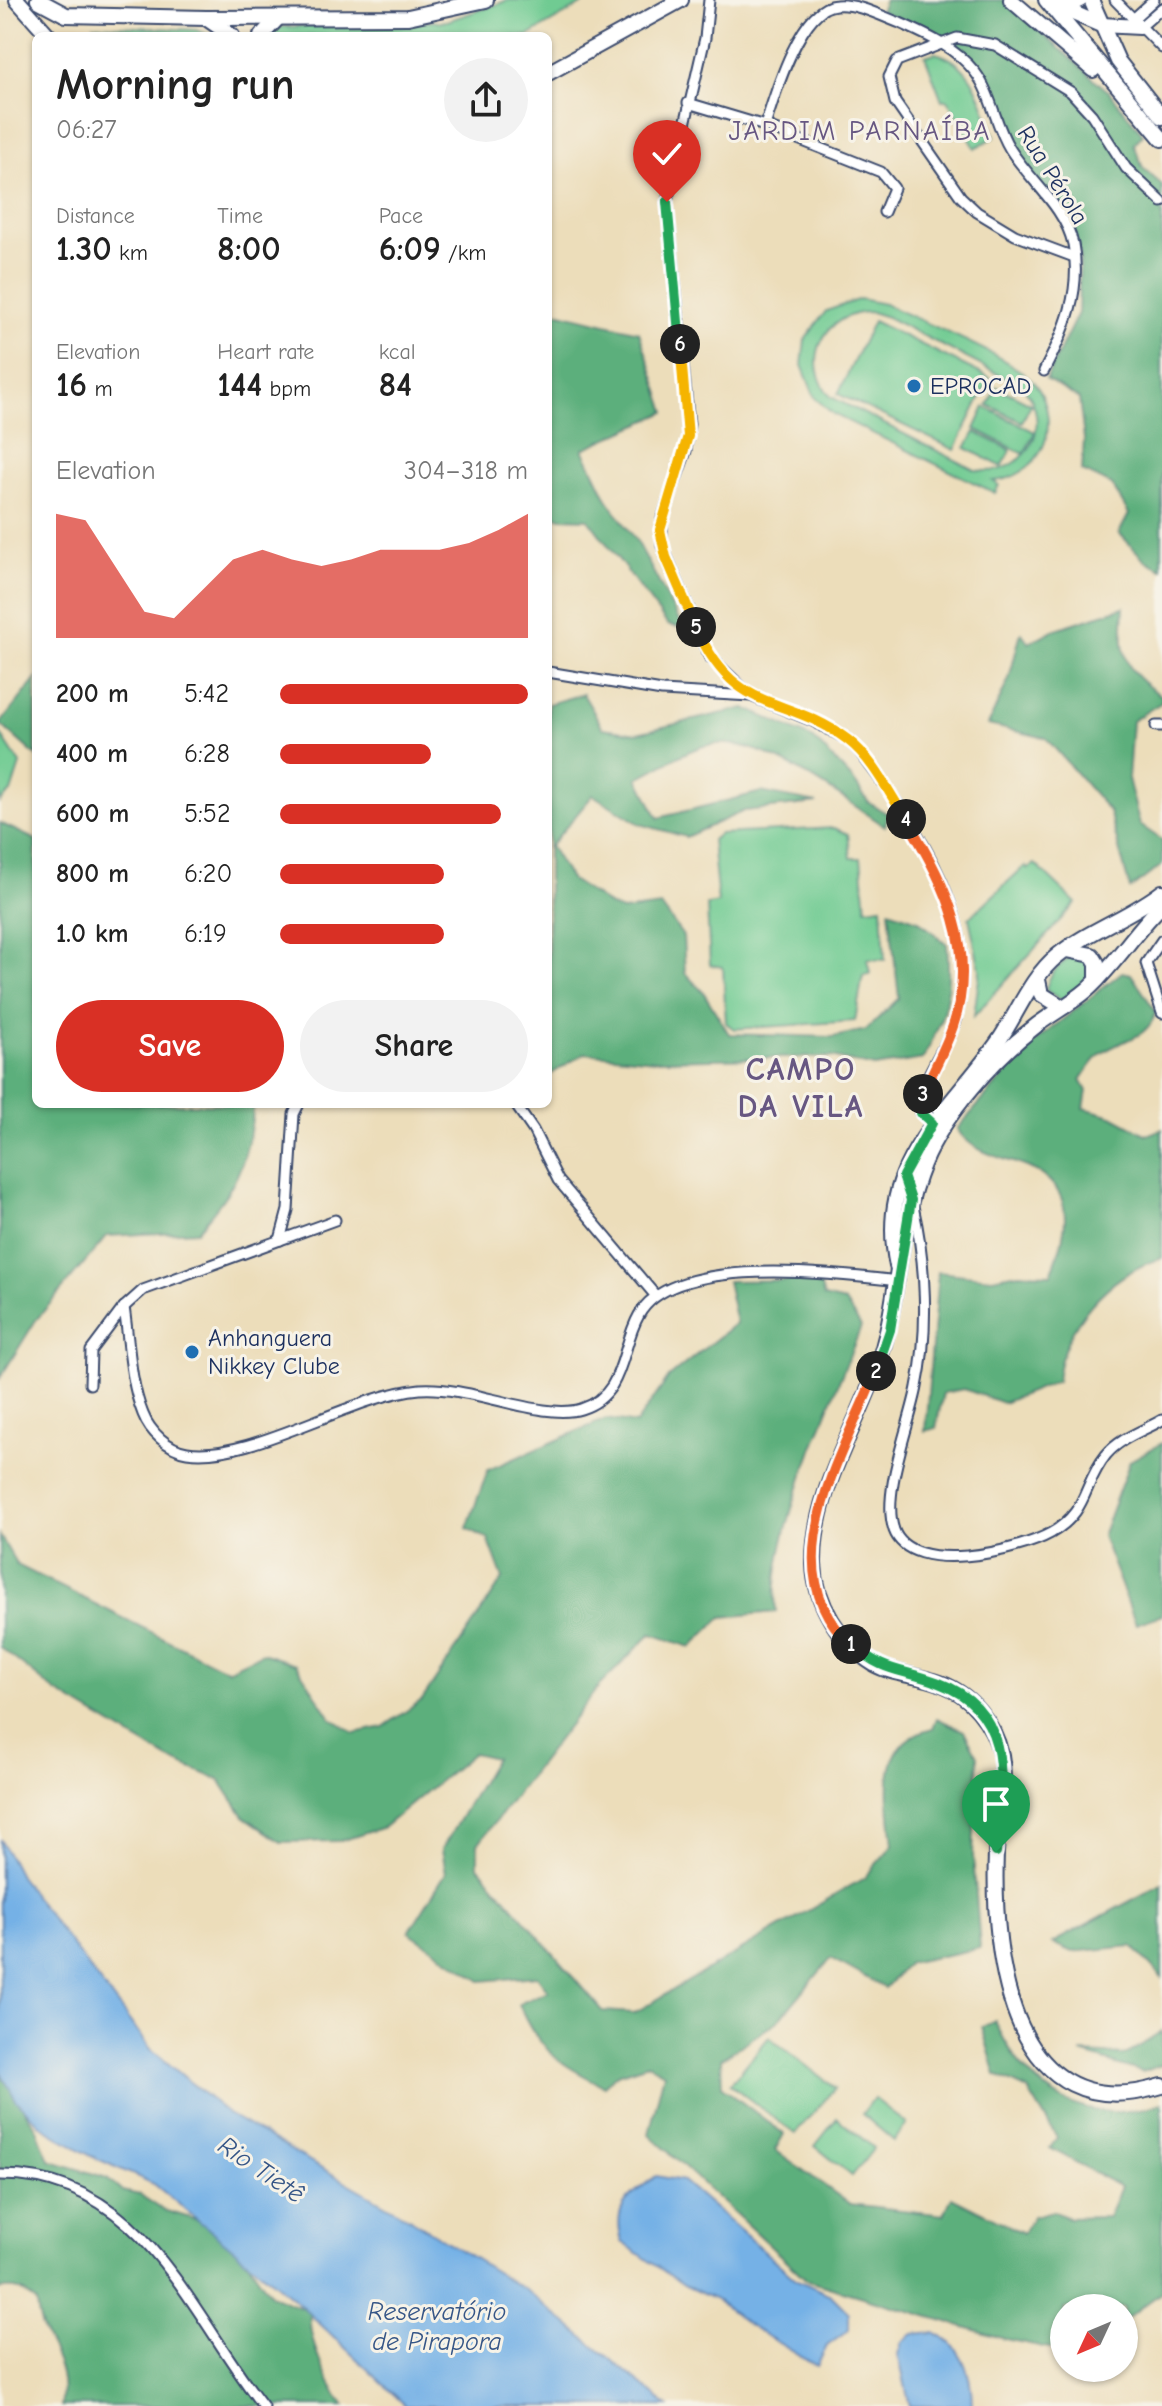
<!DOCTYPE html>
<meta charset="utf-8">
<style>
body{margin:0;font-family:"Comic Neue",sans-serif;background:#f2f2f2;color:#222;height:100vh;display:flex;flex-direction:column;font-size:30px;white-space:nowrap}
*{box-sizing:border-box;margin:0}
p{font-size:26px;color:#767676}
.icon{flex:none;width:44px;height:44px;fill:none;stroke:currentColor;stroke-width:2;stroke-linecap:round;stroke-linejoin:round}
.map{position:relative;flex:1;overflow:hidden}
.side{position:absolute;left:32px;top:32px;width:520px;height:1076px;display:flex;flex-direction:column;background:#fff;border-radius:12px;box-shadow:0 2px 6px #0004}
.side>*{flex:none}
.needle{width:52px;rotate:226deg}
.buttons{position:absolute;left:1050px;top:2294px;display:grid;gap:16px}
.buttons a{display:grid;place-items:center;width:88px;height:88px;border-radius:50%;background:#fff;box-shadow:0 2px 6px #0004;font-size:40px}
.pin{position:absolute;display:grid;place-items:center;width:68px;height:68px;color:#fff;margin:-82px -34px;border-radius:50% 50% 50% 0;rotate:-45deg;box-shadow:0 0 8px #0007}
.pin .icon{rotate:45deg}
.km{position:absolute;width:40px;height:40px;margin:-20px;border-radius:50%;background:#222;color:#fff;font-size:22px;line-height:40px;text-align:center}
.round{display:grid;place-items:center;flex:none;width:84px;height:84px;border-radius:42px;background:#f2f2f2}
.overview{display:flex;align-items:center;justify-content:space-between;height:136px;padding:0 24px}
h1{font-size:44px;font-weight:700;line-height:60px}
.figures{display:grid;grid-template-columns:repeat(3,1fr);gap:12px;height:136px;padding:8px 24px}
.figures div{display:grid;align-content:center}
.figures b{font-size:34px;font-weight:700}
.figures small{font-size:22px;font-weight:400}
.figures p{font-size:22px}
.chart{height:224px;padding:16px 24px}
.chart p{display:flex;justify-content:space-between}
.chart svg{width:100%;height:144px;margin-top:8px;fill:#d93025;opacity:.7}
.cta{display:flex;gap:16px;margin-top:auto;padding:16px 24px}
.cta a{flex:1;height:92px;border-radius:48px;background:#d93025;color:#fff;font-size:32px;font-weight:700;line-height:92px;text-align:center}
.cta a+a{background:#f2f2f2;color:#222}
ul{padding:0 24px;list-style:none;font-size:26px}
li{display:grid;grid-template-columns:128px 96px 1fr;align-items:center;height:60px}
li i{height:20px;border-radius:10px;background:#d93025}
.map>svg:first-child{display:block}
</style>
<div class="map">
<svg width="1162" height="2406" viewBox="0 0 1162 2406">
<rect width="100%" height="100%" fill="#f7f3e8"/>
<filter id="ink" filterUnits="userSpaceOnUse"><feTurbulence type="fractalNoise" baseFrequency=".0125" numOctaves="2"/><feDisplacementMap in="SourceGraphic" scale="16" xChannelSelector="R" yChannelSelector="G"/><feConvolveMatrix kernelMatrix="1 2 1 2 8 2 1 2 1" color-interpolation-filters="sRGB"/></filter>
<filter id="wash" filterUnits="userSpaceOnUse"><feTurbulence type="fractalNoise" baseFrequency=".006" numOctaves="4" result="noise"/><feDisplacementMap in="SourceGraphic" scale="32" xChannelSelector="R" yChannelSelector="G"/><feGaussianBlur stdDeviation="1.8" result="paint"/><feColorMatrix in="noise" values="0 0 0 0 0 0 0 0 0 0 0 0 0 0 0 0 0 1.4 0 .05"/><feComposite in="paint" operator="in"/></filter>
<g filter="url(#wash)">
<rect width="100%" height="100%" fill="#ecddba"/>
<g fill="#70cb92" stroke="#467d78" stroke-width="2" fill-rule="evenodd">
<path d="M 509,0 L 590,0 L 528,36 L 267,36 L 281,27 L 447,21 Z"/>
<path d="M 94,25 L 196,30 L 213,36 L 103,36 Z"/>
<path d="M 935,53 C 974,61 983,105 995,137 L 975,148 L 947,99 L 942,100 L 925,56 Z"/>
<path d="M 860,299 L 884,304 C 920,321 1014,357 1036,385 C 1049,403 1052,429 1042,449 C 1032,468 1014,480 993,481 L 999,485 L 995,493 L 833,414 L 815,398 L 802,365 L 805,340 L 826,311 ZM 871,312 L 887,317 L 1023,387 C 1056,426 1025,479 975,470 L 831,397 C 800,361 824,312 871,312 Z"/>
<path d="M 873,321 L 990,378 L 955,450 L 838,394 Z"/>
<path d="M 997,387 L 1031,404 L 1022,422 L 988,405 Z"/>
<path d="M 985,407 L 1035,432 L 1024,454 L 975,429 Z"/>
<path d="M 975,432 L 1011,450 L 1002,467 L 966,448 Z"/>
<path d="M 0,733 L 20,764 L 11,792 L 0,802 Z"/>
<path d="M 834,828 L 848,834 L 851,858 L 861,858 L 866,908 L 882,906 L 885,960 L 867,959 L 870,974 L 863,975 L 855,1021 L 734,1029 L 726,1023 L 723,967 L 710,965 L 707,905 L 718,903 L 712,840 L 719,834 Z"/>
<path d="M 1035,864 L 1076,903 L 974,1016 L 980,970 L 969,918 L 1025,866 L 1028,869 Z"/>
<path d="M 1077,954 L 1094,961 C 1091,984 1081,990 1061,1000 L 1046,990 C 1048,974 1062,961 1077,954 Z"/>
<path d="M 769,2037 L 835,2088 L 795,2134 L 730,2084 Z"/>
<path d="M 874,2098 L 907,2124 L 894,2141 L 862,2114 Z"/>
<path d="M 837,2118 L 874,2148 L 852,2176 L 815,2146 Z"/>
</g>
<g fill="#5caf7c" stroke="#3c6f6d" stroke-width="2">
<path d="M 885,0 L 1005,0 L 1110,93 L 1143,134 L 1134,144 L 1143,168 L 1162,185 L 1162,569 L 1146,561 L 1119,533 L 1129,514 L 1112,485 L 1082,471 L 1084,439 L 1079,399 L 1046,379 L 1078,313 L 1080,255 L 1072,228 L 1018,158 L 983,76 L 970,59 L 936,34 L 880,11 Z"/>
<path d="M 548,310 L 639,332 L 666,412 L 583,449 L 607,499 L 638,543 L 683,628 L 668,625 L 588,519 L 560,518 L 548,509 Z"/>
<path d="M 1124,607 C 1121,655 1120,668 1162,696 L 1162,702 L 1132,721 L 1128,779 L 1140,825 L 1162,840 L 1162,865 L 1130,889 L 1109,811 L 1046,738 L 988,725 L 1009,679 L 1021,632 L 1029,643 L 1053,630 Z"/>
<path d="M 36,679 L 36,756 L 0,724 Z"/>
<path d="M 583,694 L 603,728 L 637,733 L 745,708 L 814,739 L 853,780 L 869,803 L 888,814 L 885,826 C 840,798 760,731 704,746 C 682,752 658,768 638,778 L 658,818 L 761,792 L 817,803 L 744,811 L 686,837 L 640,824 L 593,795 L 550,846 L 570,879 L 612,907 L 622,911 L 661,906 L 683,936 L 685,973 L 704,993 L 729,1034 L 833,1037 L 866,1030 L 899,998 L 889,910 L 918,920 L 947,944 C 951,995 947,1013 923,1059 L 874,1067 L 832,1057 L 655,1060 L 585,1053 L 548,1076 L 548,704 Z"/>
<path d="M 0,823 L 36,840 L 36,1104 L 254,1104 C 247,1166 237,1185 197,1231 L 107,1236 L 36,1320 L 0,1378 Z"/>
<path d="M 1122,972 L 1131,974 L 1156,1012 C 1147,1041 1122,1038 1101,1054 C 1093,1061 1087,1071 1081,1080 L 1087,1091 L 1084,1108 L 1112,1116 L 1147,1135 L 1162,1129 L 1162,1258 C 1108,1274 1062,1326 1057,1381 L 1003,1403 L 964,1389 L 943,1393 L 936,1428 L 925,1431 L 938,1272 L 992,1278 L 1018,1273 L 1051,1274 C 1070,1228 1078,1183 1019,1164 C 995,1156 971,1151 957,1129 L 1032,1044 Z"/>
<path d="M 819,1280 L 824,1297 L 845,1302 L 861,1327 C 833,1400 768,1538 776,1612 L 722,1617 L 691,1647 L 651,1634 L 599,1686 L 478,1844 L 478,1866 L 603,2011 L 634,2013 L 864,1878 L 893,1845 C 889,1798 875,1741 933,1728 L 937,1718 L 964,1731 L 978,1756 L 973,1855 L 980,1948 L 908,1963 L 885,1988 L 831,1958 L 778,2021 L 721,2059 L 722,2087 L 784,2134 L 775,2150 L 850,2204 L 944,2215 L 952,2197 L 1023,2233 L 1033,2216 L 1053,2211 L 1068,2218 L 1108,2217 L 1121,2187 L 1050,2148 L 1057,2138 L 1028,2090 L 996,2075 L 982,2027 L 995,2021 C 1027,2093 1085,2130 1162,2103 L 1162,2292 L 1124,2320 L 1124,2308 L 1064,2308 L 1064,2351 L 1005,2339 L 808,2281 L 649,2134 L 664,2073 L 648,2064 L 617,2074 L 604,2086 C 559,2064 539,2051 519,2004 L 548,1991 L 537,1976 L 481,1981 L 409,1932 L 446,1873 L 442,1849 L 495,1758 L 473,1753 L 384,1827 L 341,1841 L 281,1842 L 244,1816 L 220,1780 L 169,1759 L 56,1692 L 0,1647 L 0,1536 L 17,1565 L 227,1670 L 262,1653 L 296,1664 L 331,1718 L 355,1733 L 383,1727 L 422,1700 L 503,1579 L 488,1539 L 467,1528 L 488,1470 L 606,1419 L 636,1424 L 669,1377 L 736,1323 L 727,1281 Z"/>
<path d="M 1162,1443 L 1162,1615 L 1136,1624 L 1102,1536 L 1130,1461 Z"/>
<path d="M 1162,1884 L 1162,1978 L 1132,1946 L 1072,1952 L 1052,1943 Z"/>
<path d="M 1162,2032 L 1162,2065 L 1142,2072 L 1081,2053 L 1126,2055 Z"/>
<path d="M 0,2073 L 37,2129 L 49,2160 L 107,2178 L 122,2191 L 140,2195 L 163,2210 L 201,2221 L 243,2255 L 271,2295 L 310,2311 C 307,2340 327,2382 345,2406 L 61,2406 C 70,2359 39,2344 37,2303 C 25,2291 17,2286 0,2290 Z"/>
</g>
<g fill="#74b1e6" stroke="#4870a2" stroke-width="2">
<path d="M 0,1839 L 19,1876 L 151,2049 L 228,2114 L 409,2218 L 528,2292 L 668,2406 L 406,2406 L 293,2298 L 154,2184 L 91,2156 L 41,2126 L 16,2100 L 0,2071 Z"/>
<path d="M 656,2176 L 683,2181 L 797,2280 L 831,2295 L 849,2313 L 849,2330 L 827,2346 L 817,2366 L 747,2324 L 716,2300 L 685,2286 L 622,2242 C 612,2205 629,2197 656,2176 Z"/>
<path d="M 934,2332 C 963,2345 972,2375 972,2406 L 910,2406 L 898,2354 L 902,2342 L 913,2334 Z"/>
</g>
</g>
<g filter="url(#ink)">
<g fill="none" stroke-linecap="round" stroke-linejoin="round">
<g stroke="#3a496c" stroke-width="13">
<g id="street">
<path d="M 709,0 L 705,38 L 667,202 L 689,424 L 686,451 L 662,519 L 662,545 L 709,656 L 751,696"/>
<path d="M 1115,0 L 1162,48"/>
<path d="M 1133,19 L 1154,0"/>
<path d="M 1140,27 L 1162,8"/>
<path d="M 688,103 L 765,126 L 881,172 L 894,188 L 884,212"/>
<path d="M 765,126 C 774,97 800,7 836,5 C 857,3 881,16 900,23 C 927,35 956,48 975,72 C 992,94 995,125 1010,149 C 1029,180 1065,207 1073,244 C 1082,291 1065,331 1044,371"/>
<path d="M 1074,257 L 1015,235 L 977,212 L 961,197 L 895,102 L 889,77 L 897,61 L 957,38 L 995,45 L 1071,92 L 1092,115 L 1126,168 L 1162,202"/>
<path d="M 548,672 L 662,691 L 751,696 L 813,721 L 847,739 L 860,752 C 918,828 988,928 953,1027 C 944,1052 915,1086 921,1113 L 937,1125"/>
<path d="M 1156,726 L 1162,726"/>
<path d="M 1162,940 L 1146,963 L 1162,1013"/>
<path d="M 924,1090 L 931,1104 L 944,1115"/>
<path d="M 515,1104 L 533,1130 L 558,1180 L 655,1295"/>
<path d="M 913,1206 C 926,1263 929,1330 917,1387 C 910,1425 881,1494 894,1530 C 911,1577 1019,1551 1051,1533 C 1089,1511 1082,1485 1106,1455 C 1120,1438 1143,1431 1162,1420"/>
<path d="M 280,1240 L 288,1210 L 294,1114 L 299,1104"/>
<path d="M 124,1307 C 129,1341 130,1382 143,1414 C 150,1432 168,1449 187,1452 C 249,1462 352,1395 420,1389 C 470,1385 542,1421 581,1409 C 626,1395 620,1348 639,1315 C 672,1253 840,1274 899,1281"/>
<path d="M 90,1384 L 91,1351 L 124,1307 L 143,1290 L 335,1220"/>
<path d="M 0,2175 C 142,2174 189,2312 263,2406"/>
</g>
</g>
<g stroke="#3a496c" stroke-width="18">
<g id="primary">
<path d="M 17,0 L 49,36"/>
<path d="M 38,0 L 66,15 L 206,18 L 408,17 L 486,0"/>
<path d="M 1011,0 L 1093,70"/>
<path d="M 1046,0 L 1162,139"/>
<path d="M 1091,0 L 1118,61 L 1162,117"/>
<path d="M 1050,3 L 1101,25 L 1140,27"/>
<path d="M 1061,9 L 1080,0"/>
<path d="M 206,18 L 232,36"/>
<path d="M 261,36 L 278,18"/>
<path d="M 548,73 L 681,0"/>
<path d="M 1162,905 C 1135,931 1115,965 1087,990 C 1072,1003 1053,1013 1037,1025 C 995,1057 943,1115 923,1164 C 896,1230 900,1304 876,1370 C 853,1435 813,1493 814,1564 C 815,1603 840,1643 874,1664 C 894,1675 919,1675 940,1683 C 970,1694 994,1723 1001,1755 C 1007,1787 997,1820 996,1853 C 992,1959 1012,2132 1162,2086"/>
<path d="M 1067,950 L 1092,955 L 1097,963 L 1097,980"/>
<path d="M 1038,980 L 1041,994 L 1062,1007"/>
<path d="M 897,1266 C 875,1164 946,1116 998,1042 C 1017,1014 1031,977 1057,956 C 1089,930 1130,917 1162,892"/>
</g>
</g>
<use href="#street" stroke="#fff" stroke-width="9"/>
<use href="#primary" stroke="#fff" stroke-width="14"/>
</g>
</g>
<g fill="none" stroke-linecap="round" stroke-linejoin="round" filter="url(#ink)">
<g stroke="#fff" stroke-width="16">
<path id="split-1" d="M 851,1644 C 885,1674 901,1668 939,1683 C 1017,1712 1001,1788 996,1852"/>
</g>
<g stroke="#fff" stroke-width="16">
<path id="split-2" d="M 851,1644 C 768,1569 845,1452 876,1371"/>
</g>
<g stroke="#fff" stroke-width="16">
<path id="split-3" d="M 876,1371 L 890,1330 L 911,1200 L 903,1176 L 932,1123 L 921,1113 L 923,1094"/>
</g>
<g stroke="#fff" stroke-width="16">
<path id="split-4" d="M 906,819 C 945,882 979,951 953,1026 C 945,1050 932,1071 923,1094"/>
</g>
<g stroke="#fff" stroke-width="16">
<path id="split-5" d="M 696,627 C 736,718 784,692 848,740 C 873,759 889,793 906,819"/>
</g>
<g stroke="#fff" stroke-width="16">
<path id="split-6" d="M 680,344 L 688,436 L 660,530 L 666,557 L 696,627"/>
</g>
<g stroke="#fff" stroke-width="16">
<path id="split-7" d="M 667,202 L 680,344"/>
</g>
<use href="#split-1" stroke="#22a559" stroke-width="10"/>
<use href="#split-2" stroke="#f0652b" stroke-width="10"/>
<use href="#split-3" stroke="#22a559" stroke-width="10"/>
<use href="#split-4" stroke="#f0652b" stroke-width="10"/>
<use href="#split-5" stroke="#f5b400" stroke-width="10"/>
<use href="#split-6" stroke="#f5b400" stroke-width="10"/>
<use href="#split-7" stroke="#22a559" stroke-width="10"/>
</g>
<g fill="#1f6fb2" stroke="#f7f3e8" stroke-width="3">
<circle cx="914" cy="386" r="8"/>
<circle cx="192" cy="1352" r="8"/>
</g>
<g text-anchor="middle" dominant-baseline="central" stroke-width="6" stroke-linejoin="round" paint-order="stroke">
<g font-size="24" fill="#1b2f5e" stroke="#f7f3e8">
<text transform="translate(1053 175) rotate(58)">Rua Pérola</text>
</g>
<g font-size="24" fill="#1b2f5e" stroke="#f7f3e8" text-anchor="start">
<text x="930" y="386">EPROCAD</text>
<text x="208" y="1338">Anhanguera<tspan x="208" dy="28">Nikkey Clube</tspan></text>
</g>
<g font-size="26" font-style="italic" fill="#365687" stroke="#f7f3e8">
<text transform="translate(261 2170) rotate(34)">Rio Tietê</text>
<text x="437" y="2312">Reservatório<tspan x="437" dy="30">de Pirapora</tspan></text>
</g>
<g font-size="28" letter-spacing="2" fill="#675782" stroke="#f7f3e8">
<text x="860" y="131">JARDIM PARNAÍBA</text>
</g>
<g font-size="32" font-weight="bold" letter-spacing="2" fill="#675782" stroke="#f7f3e8">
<text x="801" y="1069">CAMPO<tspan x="801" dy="37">DA VILA</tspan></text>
</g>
</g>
</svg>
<div class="buttons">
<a><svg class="needle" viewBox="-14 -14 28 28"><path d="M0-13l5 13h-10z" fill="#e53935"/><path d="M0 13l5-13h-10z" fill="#767676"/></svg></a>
</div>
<div class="pin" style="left:996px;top:1852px;background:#1e9e55"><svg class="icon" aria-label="arrive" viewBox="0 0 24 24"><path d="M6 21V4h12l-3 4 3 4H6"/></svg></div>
<div class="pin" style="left:667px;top:202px;background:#d93025"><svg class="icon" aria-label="check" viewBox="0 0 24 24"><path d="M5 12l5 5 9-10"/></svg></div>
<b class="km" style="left:851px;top:1644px">1</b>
<b class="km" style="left:876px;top:1371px">2</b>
<b class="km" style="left:923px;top:1094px">3</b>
<b class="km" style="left:906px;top:819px">4</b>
<b class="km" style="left:696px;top:627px">5</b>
<b class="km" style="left:680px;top:344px">6</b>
<section class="side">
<div class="overview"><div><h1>Morning run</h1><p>06:27</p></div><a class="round"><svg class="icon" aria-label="share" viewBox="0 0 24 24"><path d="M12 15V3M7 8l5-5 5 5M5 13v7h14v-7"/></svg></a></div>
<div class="figures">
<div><p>Distance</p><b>1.30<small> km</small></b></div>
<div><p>Time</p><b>8:00</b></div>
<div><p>Pace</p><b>6:09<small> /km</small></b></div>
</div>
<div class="figures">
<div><p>Elevation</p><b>16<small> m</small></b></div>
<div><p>Heart rate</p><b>144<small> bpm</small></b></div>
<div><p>kcal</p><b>84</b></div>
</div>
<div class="chart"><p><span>Elevation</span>304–318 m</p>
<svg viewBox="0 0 160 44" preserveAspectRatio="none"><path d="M0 44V6L10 8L20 22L30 36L40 38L50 29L60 20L70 17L80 20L90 22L100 20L110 17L120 17L130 17L140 15L150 11L160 6V44z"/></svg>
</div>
<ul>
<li><b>200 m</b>5:42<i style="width:100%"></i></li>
<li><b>400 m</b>6:28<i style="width:61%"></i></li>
<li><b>600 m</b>5:52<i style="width:89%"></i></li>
<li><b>800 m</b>6:20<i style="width:66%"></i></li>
<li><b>1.0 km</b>6:19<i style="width:66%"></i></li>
</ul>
<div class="cta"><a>Save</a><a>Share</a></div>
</section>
</div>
